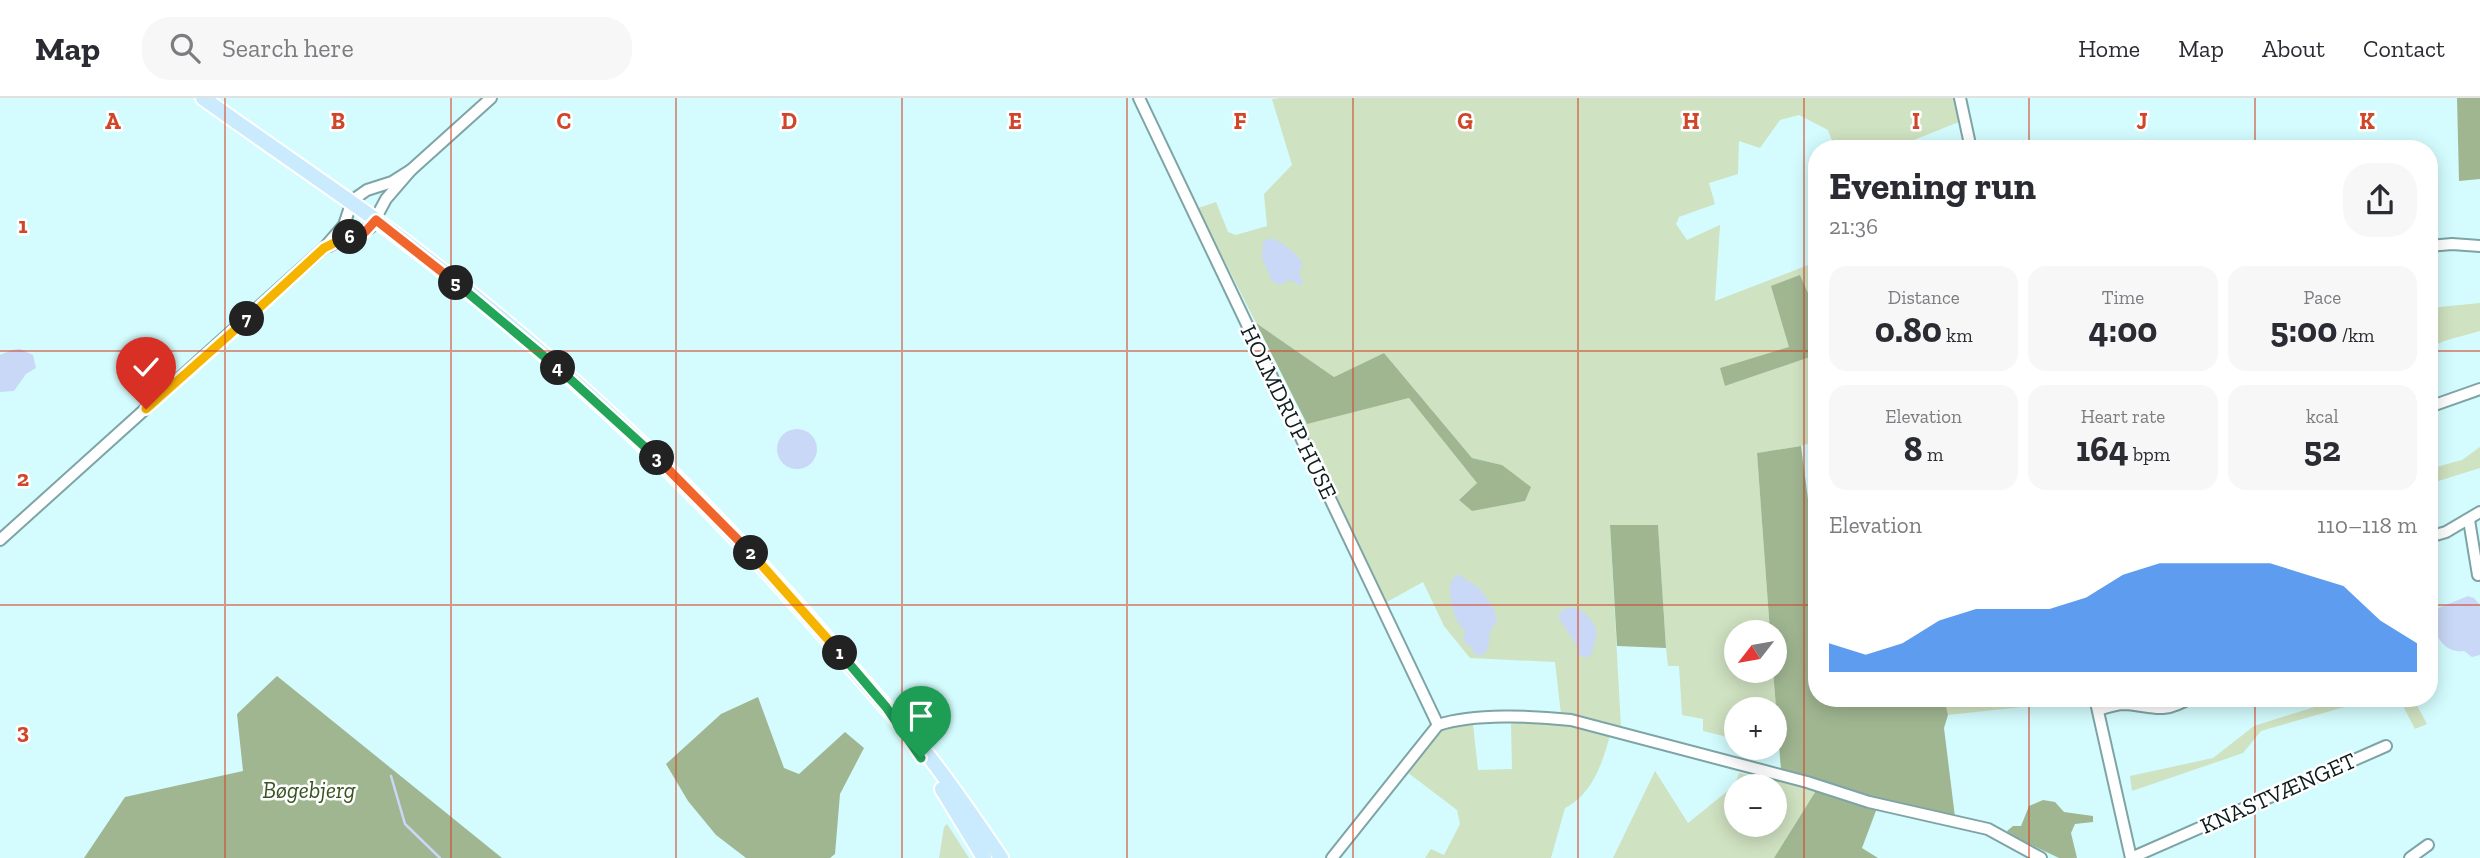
<!DOCTYPE html>
<meta charset="utf-8">
<style>
body{margin:0;font-family:"Zilla Slab",serif;background:#f7f7f7;color:#2b2b33;height:100vh;display:flex;flex-direction:column;font-size:26px;white-space:nowrap}
*{box-sizing:border-box;margin:0}
p{font-size:23px;color:#7c7c81}
.icon{flex:none;width:38px;height:38px;fill:none;stroke:currentColor;stroke-width:2;stroke-linecap:round;stroke-linejoin:round}
.map{position:relative;flex:1;overflow:hidden}
.side{position:absolute;left:1808px;top:42px;width:630px;height:567px;display:flex;flex-direction:column;background:#fff;border-radius:28px;box-shadow:0 4px 18px #0003}
.side>*{flex:none}
.needle{width:46px;rotate:239deg}
.tools{position:absolute;left:1724px;top:522px;display:grid;gap:14px}
.tools a{display:grid;place-items:center;width:63px;height:63px;border-radius:50%;background:#fff;box-shadow:0 4px 18px #0003;font-size:35px}
.pin{position:absolute;display:grid;place-items:center;width:60px;height:60px;color:#fff;margin:-72px -30px;border-radius:50% 50% 50% 0;rotate:-45deg;box-shadow:0 0 7px #0007}
.pin .icon{rotate:45deg}
.km{position:absolute;width:35px;height:35px;margin:-18px;border-radius:50%;background:#222;color:#fff;font-size:19px;line-height:35px;text-align:center}
.round{display:grid;place-items:center;flex:none;width:74px;height:74px;border-radius:28px;background:#f7f7f7}
.headline{display:flex;align-items:center;justify-content:space-between;height:119px;padding:0 21px}
h1{font-size:38px;font-weight:800;line-height:52px}
.figures{display:grid;grid-template-columns:repeat(3,1fr);gap:10px;height:119px;padding:7px 21px}
.figures div{display:grid;align-content:center;border-radius:18px;background:#f7f7f7;text-align:center}
.figures b{font-size:35px;font-weight:800}
.figures small{font-size:19px;font-weight:400}
.figures p{font-size:19px}
.chart{height:196px;padding:14px 21px}
.chart p{display:flex;justify-content:space-between}
.chart svg{width:100%;height:126px;margin-top:7px;fill:#1a73e8;opacity:.7}
header{display:flex;align-items:center;gap:42px;box-sizing:border-box;height:98px;padding:0 35px;background:#fff;border-bottom:2px solid #e1e1e2}
header strong{font-size:33px}
nav{display:flex;gap:38px;margin-inline-start:auto;font-size:24px}
.search{width:490px;height:63px;background:#f7f7f7;display:flex;align-items:center;gap:18px;box-sizing:border-box;padding:0 24px;border-radius:28px;color:#7c7c81;font-size:26px}
.map>svg:first-child{display:block}
</style>
<header>
<strong>Map</strong>
<div class="search"><svg class="icon" aria-label="search" viewBox="0 0 24 24"><circle cx="10" cy="10" r="6"/><path d="M15 15l6 6"/></svg>Search here</div>
<nav><a>Home</a><a>Map</a><a>About</a><a>Contact</a></nav>
</header>
<div class="map">
<svg width="2480" height="760" viewBox="0 0 2480 760">
<rect width="100%" height="100%" fill="#d4fcfe"/>
<g fill="#cfe2c1" fill-rule="evenodd">
<path d="M 1280,0 L 1954,0 L 1959,24 L 1891,51 L 1835,51 L 1828,32 L 1799,17 L 1780,22 L 1760,50 L 1739,43 L 1738,76 L 1709,85 L 1715,106 L 1679,119 L 1676,126 L 1687,142 L 1720,127 L 1715,203 L 1816,164 L 1816,213 L 1800,177 L 1790,249 L 1725,288 L 1816,257 L 1816,343 L 1801,348 L 1757,355 L 1770,534 L 1736,534 L 1736,572 L 1773,572 L 1779,650 L 1774,649 L 1774,611 L 1736,611 L 1736,641 L 1703,633 L 1703,621 L 1682,617 L 1679,568 L 1668,568 L 1666,550 L 1658,427 L 1610,427 L 1621,630 L 1561,616 L 1555,564 L 1470,560 L 1444,528 L 1423,484 L 1385,505 L 1299,327 L 1409,300 L 1477,385 L 1459,402 L 1471,412 L 1525,403 L 1502,367 L 1472,360 L 1384,255 L 1334,279 L 1256,225 L 1198,110 L 1216,104 L 1228,134 L 1236,137 L 1267,128 L 1264,96 L 1292,67 L 1272,1 Z"/>
<path d="M 2480,205 L 2480,233 L 2444,243 L 2429,250 L 2429,210 Z"/>
<path d="M 2480,349 L 2480,370 L 2429,386 L 2429,371 L 2462,362 Z"/>
<path d="M 1944,600 L 2086,600 L 2086,602 L 1948,617 Z"/>
<path d="M 2343,600 L 2376,600 L 2261,633 L 2243,655 L 2132,693 L 2130,678 L 2213,660 L 2254,628 Z"/>
<path d="M 2399,600 L 2413,600 L 2427,626 L 2415,631 Z"/>
<path d="M 1529,622 L 1566,625 L 1610,637 C 1603,664 1592,697 1565,710 L 1551,760 L 1425,760 L 1431,751 L 1444,757 L 1460,726 L 1457,712 L 1407,674 C 1431,641 1429,628 1473,626 L 1478,672 L 1512,671 L 1511,626 Z"/>
<path d="M 1655,673 L 1688,725 L 1735,687 L 1739,675 L 1817,691 L 1774,760 L 1613,760 ZM 1736,688 L 1774,688 L 1774,726 L 1736,726 Z"/>
<path d="M 947,726 L 969,760 L 939,760 L 944,729 Z"/>
</g>
<g fill="#a0b691">
<path d="M 2457,0 L 2480,0 L 2480,81 L 2459,83 Z"/>
<path d="M 1800,177 L 1816,213 L 1816,257 L 1725,288 L 1720,270 L 1789,249 L 1771,188 Z"/>
<path d="M 1256,225 L 1334,279 L 1384,255 L 1472,360 L 1502,367 L 1531,389 L 1525,403 L 1472,413 L 1459,402 L 1477,385 L 1409,300 L 1307,326 Z"/>
<path d="M 1801,348 L 1813,439 L 1816,439 L 1816,600 L 1944,600 L 1948,617 L 1944,630 L 1955,719 L 1880,702 L 1822,683 L 1781,672 L 1773,572 L 1774,534 L 1770,534 L 1757,355 Z"/>
<path d="M 1610,427 L 1658,427 L 1666,550 L 1617,548 Z"/>
<path d="M 277,578 L 502,760 L 84,760 L 125,699 L 243,673 L 237,616 Z"/>
<path d="M 758,599 L 784,670 L 799,676 L 845,634 L 864,650 L 840,696 L 835,756 L 830,760 L 746,760 L 716,737 L 688,703 L 666,666 L 721,616 Z"/>
<path d="M 1817,691 L 1877,710 L 1862,750 L 1878,760 L 1774,760 Z"/>
<path d="M 2043,702 L 2055,704 L 2064,714 L 2093,718 L 2093,724 L 2075,726 L 2071,735 L 2077,760 L 2059,760 L 2010,737 L 2007,733 L 2013,728 L 2021,728 L 2029,708 Z"/>
</g>
<g fill="#c9d8f7">
<path d="M 1270,140 C 1283,144 1295,154 1303,166 L 1299,174 L 1303,186 L 1300,187 L 1290,182 L 1279,187 L 1272,183 L 1262,160 L 1263,144 Z"/>
<path d="M 20,251 L 33,257 L 36,270 L 26,276 L 14,293 L 0,294 L 0,257 L 12,252 Z"/>
<circle cx="797" cy="351" r="20"/>
<path d="M 1458,476 L 1480,491 L 1493,509 L 1497,522 L 1490,534 L 1488,550 L 1483,557 L 1475,557 L 1472,550 L 1463,543 L 1465,533 C 1453,522 1448,498 1451,483 Z"/>
<path d="M 2468,498 L 2474,500 L 2480,507 L 2480,557 L 2472,559 L 2464,553 C 2443,557 2427,529 2436,511 Z"/>
<path d="M 1569,509 C 1584,511 1592,520 1597,534 L 1592,556 L 1586,560 L 1578,557 L 1577,548 L 1559,520 L 1560,514 Z"/>
</g>
<g fill="none" stroke-linecap="round" stroke-linejoin="round">
<path stroke="#c9d8f7" stroke-width="2.5" d="M 391,678 L 405,726 L 440,760"/>
<g stroke="#7ea4a5" stroke-width="14">
<g id="minor">
<path d="M 1139,0 L 1438,627"/>
<path d="M 1960,0 L 1971,51"/>
<path d="M 329,148 L 340,142 L 358,137 L 371,129 L 386,101 L 411,72 L 491,0"/>
<path d="M 2429,148 L 2452,146 L 2480,148"/>
<path d="M 2429,309 L 2480,291"/>
<path d="M 2469,422 L 2478,477"/>
<path d="M 2429,439 L 2446,434 L 2480,414"/>
<path d="M 0,442 L 324,150 L 344,127 L 349,112 L 357,99 L 367,92 L 392,84 L 411,72"/>
<path d="M 2095,600 L 2131,760"/>
<path d="M 2098,612 C 2107,609 2116,606 2125,606 C 2153,608 2162,617 2190,600"/>
<path d="M 1332,760 L 1438,627 C 1474,615 1534,618 1571,622 L 1807,684 L 1869,704 L 1988,731 L 2041,760"/>
<path d="M 2131,760 L 2386,648"/>
<path d="M 2410,760 L 2428,747"/>
</g>
</g>
<g stroke="#fff" stroke-width="18">
<g id="major">
<path d="M 203,0 C 260,41 319,81 376,122 C 554,253 715,407 857,576 C 881,604 907,632 930,660 C 955,692 978,726 1001,760"/>
<path d="M 942,691 L 984,760"/>
</g>
</g>
<use href="#minor" stroke="#fff" stroke-width="10"/>
<use href="#major" stroke="#caebfd" stroke-width="14"/>
</g>
<g fill="none" stroke-linecap="round" stroke-linejoin="round">
<g stroke="#fff" stroke-width="14">
<path id="split-1" d="M 840,555 L 886,609 L 921,660"/>
</g>
<g stroke="#fff" stroke-width="14">
<path id="split-2" d="M 751,455 L 840,555"/>
</g>
<g stroke="#fff" stroke-width="14">
<path id="split-3" d="M 657,360 L 751,455"/>
</g>
<g stroke="#fff" stroke-width="14">
<path id="split-4" d="M 558,270 L 657,360"/>
</g>
<g stroke="#fff" stroke-width="14">
<path id="split-5" d="M 456,185 L 558,270"/>
</g>
<g stroke="#fff" stroke-width="14">
<path id="split-6" d="M 350,139 L 365,134 L 376,122 L 456,185"/>
</g>
<g stroke="#fff" stroke-width="14">
<path id="split-7" d="M 247,221 L 324,150 L 340,142 L 350,139"/>
</g>
<g stroke="#fff" stroke-width="14">
<path id="split-8" d="M 146,311 L 247,221"/>
</g>
<use href="#split-1" stroke="#22a559" stroke-width="9"/>
<use href="#split-2" stroke="#f5b400" stroke-width="9"/>
<use href="#split-3" stroke="#f0652b" stroke-width="9"/>
<use href="#split-4" stroke="#22a559" stroke-width="9"/>
<use href="#split-5" stroke="#22a559" stroke-width="9"/>
<use href="#split-6" stroke="#f0652b" stroke-width="9"/>
<use href="#split-7" stroke="#f5b400" stroke-width="9"/>
<use href="#split-8" stroke="#f5b400" stroke-width="9"/>
</g>
<path fill="none" stroke="#d14629" stroke-width="2" stroke-opacity="0.55" d="M 225,0 L 225,760M 451,0 L 451,760M 676,0 L 676,760M 902,0 L 902,760M 1127,0 L 1127,760M 1353,0 L 1353,760M 1578,0 L 1578,760M 1804,0 L 1804,760M 2029,0 L 2029,51M 2255,0 L 2255,51M 0,253 L 1816,253M 2429,253 L 2480,253M 0,507 L 1816,507M 2429,507 L 2480,507M 2029,600 L 2029,760M 2255,600 L 2255,760"/>
<g text-anchor="middle" dominant-baseline="central" stroke-width="5" stroke-linejoin="round" paint-order="stroke">
<g font-size="23" fill="#0e1d1e" stroke="#fff">
<text transform="translate(1289 314) rotate(64)">HOLMDRUP HUSE</text>
<text transform="translate(2278 695) rotate(-24)">KNASTVÆNGET</text>
</g>
<g font-size="23" font-style="italic" fill="#38541e" stroke="#fff">
<text x="309" y="692">Bøgebjerg</text>
</g>
</g>
<g font-size="23" text-anchor="middle" font-weight="bold" fill="#d14629" stroke="#fff" stroke-width="5" stroke-linejoin="round" paint-order="stroke">
<text x="113" y="31">A</text>
<text x="338" y="31">B</text>
<text x="564" y="31">C</text>
<text x="789" y="31">D</text>
<text x="1015" y="31">E</text>
<text x="1240" y="31">F</text>
<text x="1465" y="31">G</text>
<text x="1691" y="31">H</text>
<text x="1916" y="31">I</text>
<text x="2142" y="31">J</text>
<text x="2367" y="31">K</text>
<text x="23" y="135">1</text>
<text x="23" y="388">2</text>
<text x="23" y="641">3</text>
</g>
</svg>
<div class="tools">
<a><svg class="needle" viewBox="-14 -14 28 28"><path d="M0-13l5 13h-10z" fill="#e53935"/><path d="M0 13l5-13h-10z" fill="#7c7c81"/></svg></a>
<a>+</a>
<a>−</a>
</div>
<div class="pin" style="left:921px;top:660px;background:#1e9e55"><svg class="icon" aria-label="arrive" viewBox="0 0 24 24"><path d="M6 21V4h12l-3 4 3 4H6"/></svg></div>
<div class="pin" style="left:146px;top:311px;background:#d93025"><svg class="icon" aria-label="check" viewBox="0 0 24 24"><path d="M5 12l5 5 9-10"/></svg></div>
<b class="km" style="left:840px;top:555px">1</b>
<b class="km" style="left:751px;top:455px">2</b>
<b class="km" style="left:657px;top:360px">3</b>
<b class="km" style="left:558px;top:270px">4</b>
<b class="km" style="left:456px;top:185px">5</b>
<b class="km" style="left:350px;top:139px">6</b>
<b class="km" style="left:247px;top:221px">7</b>
<section class="side">
<div class="headline"><div><h1>Evening run</h1><p>21:36</p></div><a class="round"><svg class="icon" aria-label="share" viewBox="0 0 24 24"><path d="M12 15V3M7 8l5-5 5 5M5 13v7h14v-7"/></svg></a></div>
<div class="figures">
<div><p>Distance</p><b>0.80<small> km</small></b></div>
<div><p>Time</p><b>4:00</b></div>
<div><p>Pace</p><b>5:00<small> /km</small></b></div>
</div>
<div class="figures">
<div><p>Elevation</p><b>8<small> m</small></b></div>
<div><p>Heart rate</p><b>164<small> bpm</small></b></div>
<div><p>kcal</p><b>52</b></div>
</div>
<div class="chart"><p><span>Elevation</span>110–118 m</p>
<svg viewBox="0 0 160 44" preserveAspectRatio="none"><path d="M0 44V34L10 38L20 34L30 26L40 22L50 22L60 22L70 18L80 10L90 6L100 6L110 6L120 6L130 10L140 14L150 26L160 34V44z"/></svg>
</div>
</section>
</div>
